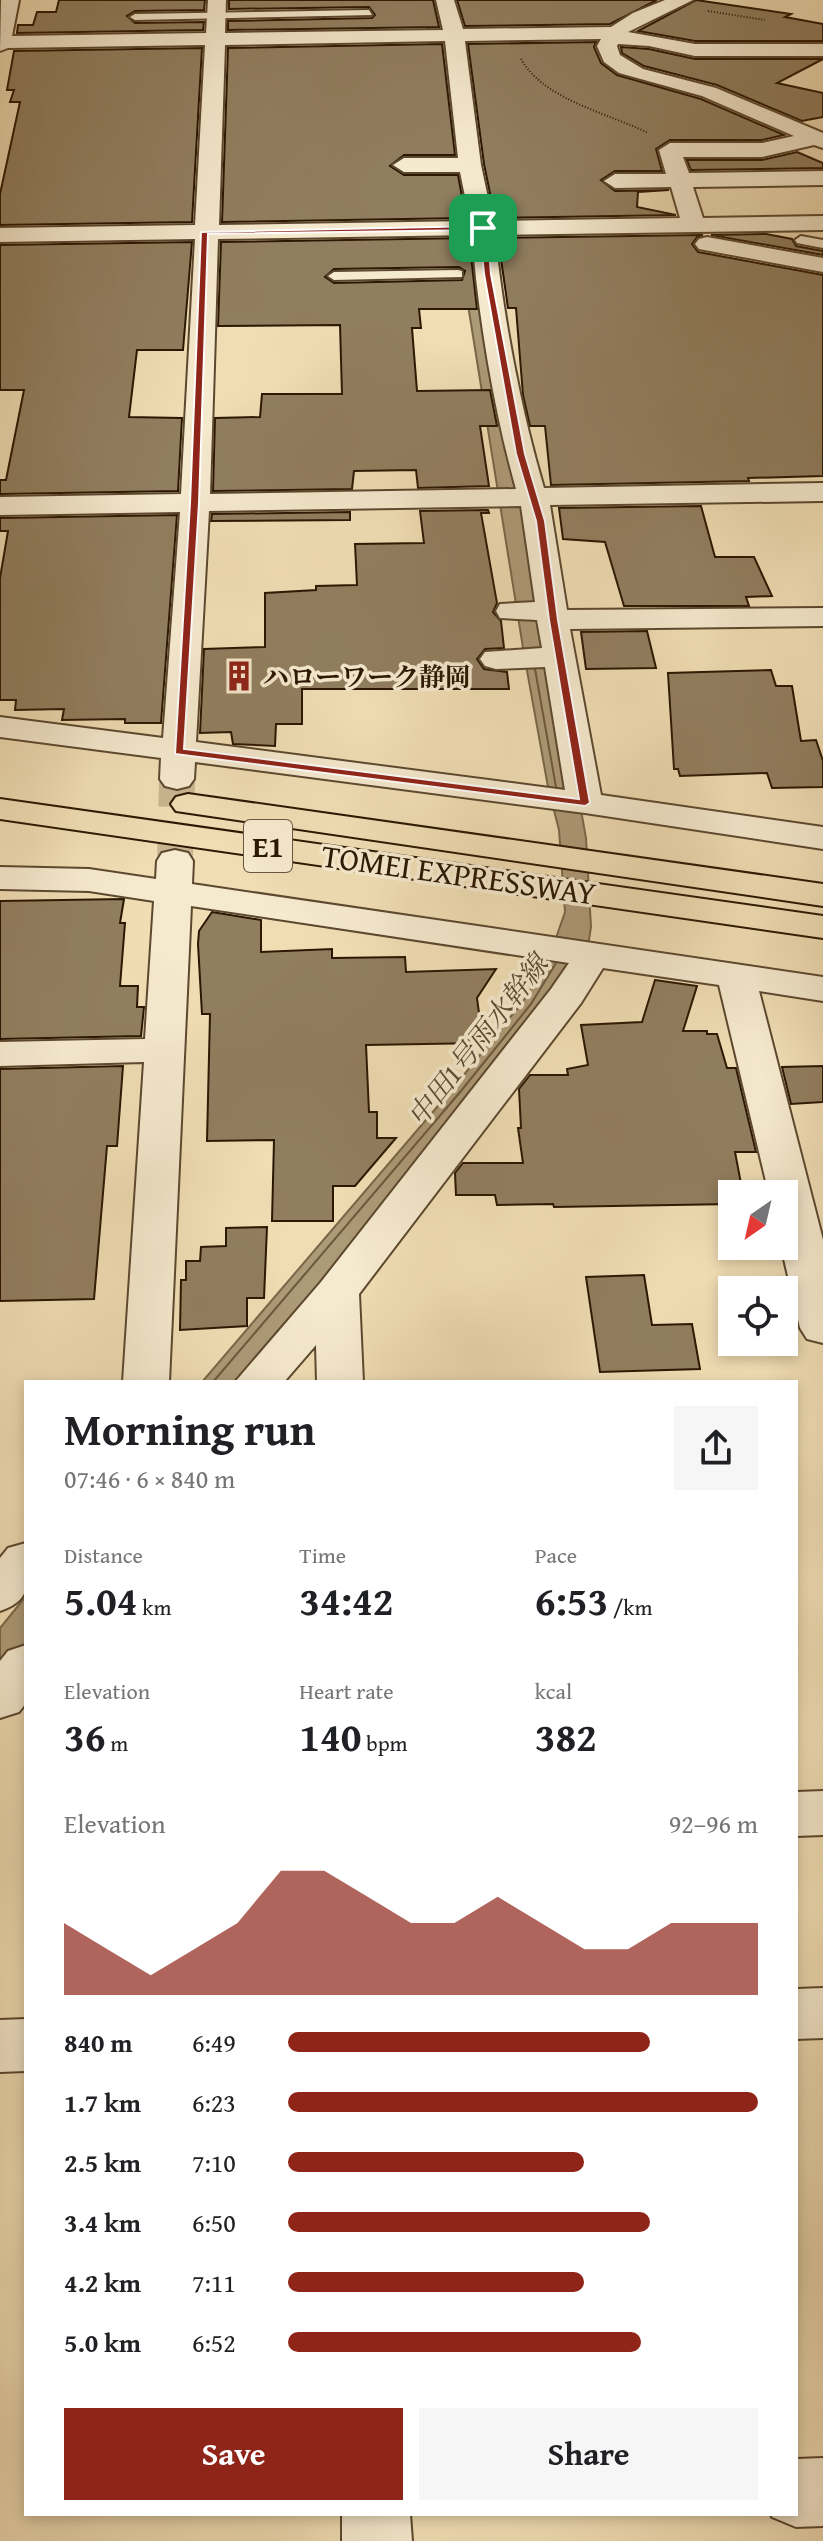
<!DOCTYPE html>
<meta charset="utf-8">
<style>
body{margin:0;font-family:"Gentium Book Plus","Noto Serif JP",serif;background:#f6f6f6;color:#202124;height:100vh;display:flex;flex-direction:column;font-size:30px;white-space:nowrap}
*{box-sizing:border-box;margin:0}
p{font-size:26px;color:#757577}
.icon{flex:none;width:44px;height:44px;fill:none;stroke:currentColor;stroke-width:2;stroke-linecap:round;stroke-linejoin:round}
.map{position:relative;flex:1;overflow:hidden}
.drawer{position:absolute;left:24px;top:1380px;width:774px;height:1136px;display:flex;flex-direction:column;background:#fff;border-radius:0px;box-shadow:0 4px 12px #0003}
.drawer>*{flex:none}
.needle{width:52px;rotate:214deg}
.controls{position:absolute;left:718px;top:1180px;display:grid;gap:16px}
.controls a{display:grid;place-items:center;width:80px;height:80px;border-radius:0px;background:#fff;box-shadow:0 4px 12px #0003;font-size:40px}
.pin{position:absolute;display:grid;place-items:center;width:68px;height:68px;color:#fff;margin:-34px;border-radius:16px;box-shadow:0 4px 12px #0006}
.round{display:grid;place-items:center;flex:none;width:84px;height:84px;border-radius:0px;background:#f6f6f6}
.headline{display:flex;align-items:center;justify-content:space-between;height:136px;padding:0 40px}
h1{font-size:44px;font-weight:600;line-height:60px}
.figures{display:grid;grid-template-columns:repeat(3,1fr);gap:12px;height:136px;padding:8px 40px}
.figures div{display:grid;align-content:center}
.figures b{font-size:40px;font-weight:600}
.figures small{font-size:22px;font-weight:400}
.figures p{font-size:22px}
.chart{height:224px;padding:16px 40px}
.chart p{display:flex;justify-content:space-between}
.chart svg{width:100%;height:144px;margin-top:8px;fill:#8f2418;opacity:.7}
.button{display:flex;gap:16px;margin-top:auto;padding:16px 40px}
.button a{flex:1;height:92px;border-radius:0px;background:#8f2418;color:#fff;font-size:32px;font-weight:600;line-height:92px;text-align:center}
.button a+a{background:#f6f6f6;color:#202124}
ul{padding:0 40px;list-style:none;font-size:26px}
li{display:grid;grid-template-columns:128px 96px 1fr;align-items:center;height:60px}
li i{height:20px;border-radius:10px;background:#8f2418}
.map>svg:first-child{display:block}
</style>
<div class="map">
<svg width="823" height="2541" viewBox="0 0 823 2541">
<rect width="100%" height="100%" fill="#f0ddb4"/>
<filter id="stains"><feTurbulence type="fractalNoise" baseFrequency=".0025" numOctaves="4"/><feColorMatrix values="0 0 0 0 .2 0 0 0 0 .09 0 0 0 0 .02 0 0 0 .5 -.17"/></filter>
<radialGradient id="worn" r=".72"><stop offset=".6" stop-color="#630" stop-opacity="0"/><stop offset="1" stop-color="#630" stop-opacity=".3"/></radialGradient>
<g fill="#ad9a77" stroke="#796648" stroke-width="2">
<path d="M 424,0 L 438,0 L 586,838 L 591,927 L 588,946 L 246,1382 L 202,1382 L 455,1086 L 524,1000 L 549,958 L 565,912 L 559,830 L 548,787 L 524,654 L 460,255 Z"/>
<path d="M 26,1596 L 26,1650 L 0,1682 L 0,1628 Z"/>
</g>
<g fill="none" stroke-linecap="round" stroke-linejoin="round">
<g stroke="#6c583c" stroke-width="2">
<path d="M 535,669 L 556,787"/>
<path d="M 213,1382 L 461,1091 L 531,1004 L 556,963"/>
</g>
</g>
<g fill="#917e5f" stroke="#2b1702" stroke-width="2" fill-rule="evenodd">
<path d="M 59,0 L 205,0 L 204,10 L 135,11 L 127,16 L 135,23 L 204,22 L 203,30 L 17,33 L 18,25 L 33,25 L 37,12 L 56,12 Z"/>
<path d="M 229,0 L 433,0 L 439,27 L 228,30 L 228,21 L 372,18 L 375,15 L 369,7 L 229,9 Z"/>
<path d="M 457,0 L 657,0 L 610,24 L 465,26 Z"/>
<path d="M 696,0 L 791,14 L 785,17 L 823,24 L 823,41 L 695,41 L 638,31 Z"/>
<path d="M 596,42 L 594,47 L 601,63 L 617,75 L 701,99 L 784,135 L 762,140 L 670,140 L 656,149 L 662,171 L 615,171 L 601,180 L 615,191 L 669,190 L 638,192 L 637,207 L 676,215 L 495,218 L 484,164 L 468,44 Z"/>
<path d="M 442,44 L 455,155 L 404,155 L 390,166 L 404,175 L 458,175 L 466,218 L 222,222 L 228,48 Z"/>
<path d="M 621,47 L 649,49 L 695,59 L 823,59 L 777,83 L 823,93 L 823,117 L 802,121 L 717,85 L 644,66 L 622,53 Z"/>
<path d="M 202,48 L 192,222 L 0,225 L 0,194 L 20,102 L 10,102 L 14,90 L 7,90 L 14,51 Z"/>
<path d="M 797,152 L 823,163 L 823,168 L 691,170 L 687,160 L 762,160 Z"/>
<path d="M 766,234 L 792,239 L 796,246 L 823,251 L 823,255 L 711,235 Z"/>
<path d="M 703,235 L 697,237 L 692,244 L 698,252 L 823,275 L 823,476 L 748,478 L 749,481 L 551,485 L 545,426 L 530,426 L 523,395 L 516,308 L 508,308 L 498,238 Z"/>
<path d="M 469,238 L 477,309 L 419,309 L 421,328 L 412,328 L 417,391 L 490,390 L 497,426 L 480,426 L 489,486 L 418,488 L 416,470 L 354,471 L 352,489 L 213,491 L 215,418 L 260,417 L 262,394 L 342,394 L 340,325 L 218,326 L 221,242 ZM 459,267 L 465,271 L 462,280 L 334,283 L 325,277 L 334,269 Z"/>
<path d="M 192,242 L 183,350 L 137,350 L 129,417 L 182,418 L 178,491 L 0,494 L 0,480 L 6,480 L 24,390 L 0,390 L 0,245 Z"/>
<path d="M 701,506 L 715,557 L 754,557 L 772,596 L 746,597 L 749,606 L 624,606 L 605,542 L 563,539 L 559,508 Z"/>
<path d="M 488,510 L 489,513 L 481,513 L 497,603 L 493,612 L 501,621 L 504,648 L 485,649 L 477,659 L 484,669 L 507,672 L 509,689 L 302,689 L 302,724 L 276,724 L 275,746 L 233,744 L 231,732 L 200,733 L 204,649 L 265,647 L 265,593 L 316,590 L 316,586 L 357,585 L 355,544 L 424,543 L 420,511 Z"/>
<path d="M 350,512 L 350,520 L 211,521 L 212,514 Z"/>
<path d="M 177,515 L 161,723 L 125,723 L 125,719 L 62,720 L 64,709 L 15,710 L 16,700 L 0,700 L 0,578 L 8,531 L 0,531 L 0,518 Z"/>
<path d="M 647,631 L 656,668 L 586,669 L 581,632 Z"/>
<path d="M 771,670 L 776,686 L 792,686 L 801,741 L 816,740 L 823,761 L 823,787 L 772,788 L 767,773 L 680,776 L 678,769 L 674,769 L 668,673 Z"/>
<path d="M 124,899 L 120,923 L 125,923 L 120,986 L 138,986 L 137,1007 L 144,1007 L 141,1036 L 0,1039 L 0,901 Z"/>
<path d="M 212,912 L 261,920 L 261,952 L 332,949 L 332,958 L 405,957 L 406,972 L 496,969 L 477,998 L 483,1043 L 366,1045 L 369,1112 L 377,1112 L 377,1138 L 396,1138 L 355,1186 L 333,1186 L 333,1221 L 272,1221 L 274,1140 L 207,1141 L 210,1014 L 202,1014 L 198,944 L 199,931 Z"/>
<path d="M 655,980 L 697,986 L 683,1031 L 707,1031 L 707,1034 L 717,1034 L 727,1068 L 736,1068 L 756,1152 L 735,1152 L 743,1194 L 732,1194 L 732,1204 L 554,1207 L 553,1204 L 497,1205 L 495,1195 L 456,1195 L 455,1173 L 463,1163 L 523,1163 L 518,1128 L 521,1128 L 519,1089 L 530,1075 L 568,1075 L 567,1069 L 588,1065 L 581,1025 L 642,1022 Z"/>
<path d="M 123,1066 L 117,1146 L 107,1146 L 94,1299 L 0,1301 L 0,1069 Z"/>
<path d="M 823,1066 L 823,1102 L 791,1104 L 782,1067 Z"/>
<path d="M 267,1227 L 264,1298 L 247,1298 L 247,1326 L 180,1330 L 181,1280 L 186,1280 L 186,1261 L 200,1261 L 201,1247 L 226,1246 L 226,1228 Z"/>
<path d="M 644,1275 L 652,1325 L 692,1324 L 700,1369 L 600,1372 L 586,1277 Z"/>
</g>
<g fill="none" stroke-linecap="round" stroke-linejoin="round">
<path stroke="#c9b590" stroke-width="36" stroke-dasharray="36 18" stroke-linecap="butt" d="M 175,861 L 177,782"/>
<g stroke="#5c482e" stroke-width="4">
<g id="lane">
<path d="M 369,10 L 372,15 L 135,20 L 130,17 L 135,14 Z"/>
<path d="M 801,236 L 823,240 L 823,248 L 797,243 L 795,240 Z"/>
<path d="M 458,270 L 462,271 L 462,277 L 334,280 L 328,276 L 334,272 Z"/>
</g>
</g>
<g stroke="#5c482e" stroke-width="4">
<g id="street">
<path d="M 1,0 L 19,0 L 12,36 L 206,33 L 208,0 L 226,0 L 225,33 L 443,30 L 436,0 L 454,0 L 463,29 L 611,27 L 633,13 L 665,0 L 693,0 L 628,32 L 695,44 L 823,44 L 823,56 L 695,56 L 649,46 L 618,44 L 617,46 L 620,55 L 643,69 L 716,88 L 823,133 L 823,148 L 814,145 L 762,157 L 683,157 L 689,173 L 823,171 L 823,185 L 693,187 L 703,218 L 823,216 L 823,230 L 495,235 C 503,316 521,411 544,488 L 823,483 L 823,501 L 550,505 L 567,610 L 823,608 L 823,626 L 570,629 L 601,795 L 823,827 L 823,849 L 585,813 L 195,762 L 194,779 L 189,786 L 177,789 L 165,786 L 160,779 L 161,758 L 0,737 L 0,717 L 163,738 L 180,512 L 0,515 L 0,497 L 181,494 L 195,239 L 0,242 L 0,228 L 195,225 L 205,45 L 8,48 L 0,51 ZM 601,39 L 597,46 L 604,62 L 619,73 L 702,96 L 794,136 L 762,143 L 670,143 L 659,150 L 666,174 L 615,174 L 604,181 L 615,188 L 671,187 L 680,218 L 493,221 L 481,165 L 465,41 ZM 445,41 L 458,158 L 404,158 L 393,165 L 404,172 L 460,172 L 470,221 L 219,225 L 225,45 ZM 472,235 C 478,316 494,411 516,489 L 210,494 L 218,239 ZM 521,506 L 535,602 L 500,604 L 496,611 L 500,618 L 537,620 L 542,648 L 485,652 L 480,659 L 485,666 L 496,669 L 545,667 L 565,790 L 196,742 L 209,511 Z"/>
<path d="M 707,237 L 823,258 L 823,272 L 699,249 L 695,244 L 699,239 Z"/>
<path d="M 175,850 L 188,853 L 193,861 L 192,884 L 823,977 L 823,1001 L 759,991 L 823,1240 L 823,1343 L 807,1339 L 800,1328 L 781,1246 L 784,1246 L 784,1194 L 769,1194 L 719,985 L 603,968 L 581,1003 L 359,1294 L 363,1382 L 317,1382 L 316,1345 L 284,1382 L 235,1382 L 321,1282 L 551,989 L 569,963 L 191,906 L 169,1382 L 123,1382 L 144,1062 L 0,1066 L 0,1042 L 145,1039 L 154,901 L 89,891 L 0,889 L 0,867 L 89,869 L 156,879 L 157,861 L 162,853 Z"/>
<path d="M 26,1543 C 26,1576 37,1599 0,1611 L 0,1558 L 8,1548 Z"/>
<path d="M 26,1645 L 26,1703 L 19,1712 L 0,1718 L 0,1661 L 8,1651 Z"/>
<path d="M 823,1791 L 823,1835 L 796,1836 L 796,1792 Z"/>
<path d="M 823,1988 L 823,2038 L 796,2039 L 796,1989 Z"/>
<path d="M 26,2019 L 26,2071 L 0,2072 L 0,2020 Z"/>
<path d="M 823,2458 L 823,2526 L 796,2527 L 772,2517 L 771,2514 L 796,2514 L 796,2459 Z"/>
<path d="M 342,2514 L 410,2514 L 412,2541 L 342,2541 Z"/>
</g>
</g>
<g stroke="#2b1702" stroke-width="4">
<g id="highway">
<path d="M 188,794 L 823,884 L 823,906 L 176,811 L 171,804 L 176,797 Z"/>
<path d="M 0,799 L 823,916 L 823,938 L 0,819 Z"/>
</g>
</g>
<g stroke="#2b1702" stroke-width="2" stroke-dasharray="1 2" stroke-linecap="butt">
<path d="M 708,11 L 765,20"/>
<path d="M 521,59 C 544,100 608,113 648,133"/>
</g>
<use href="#lane" fill="#f5e9ce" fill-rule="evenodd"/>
<use href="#street" fill="#f5e9ce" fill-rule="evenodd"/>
<use href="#highway" fill="#f0ddb4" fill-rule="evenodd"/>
</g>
<path fill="#8f2418" stroke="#fff" stroke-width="2" fill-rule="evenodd" d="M 483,226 L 487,228 L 491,274 L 525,454 L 545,521 L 558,620 L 590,803 L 585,806 L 175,754 L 190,503 L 201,232 ZM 480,230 L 484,274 L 516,454 L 536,521 L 549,620 L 579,799 L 184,749 L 199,503 L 208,234 Z"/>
<defs>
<g id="building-bare" transform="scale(2.4)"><path d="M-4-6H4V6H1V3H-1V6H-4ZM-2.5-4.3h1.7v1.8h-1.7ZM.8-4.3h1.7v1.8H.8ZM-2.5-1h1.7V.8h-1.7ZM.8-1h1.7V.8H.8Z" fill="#8f2418" stroke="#f5e9ce" stroke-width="2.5" paint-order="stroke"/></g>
</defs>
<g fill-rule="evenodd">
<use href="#building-bare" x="239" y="676"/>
</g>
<g text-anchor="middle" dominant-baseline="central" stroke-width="7" stroke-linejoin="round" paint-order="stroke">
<g font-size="26" font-weight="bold" fill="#2b1702" stroke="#f5e9ce" text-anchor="start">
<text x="263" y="676">ハローワーク静岡</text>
</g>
<g font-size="28" font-style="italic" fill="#5f4b31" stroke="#f5e9ce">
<text transform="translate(477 1040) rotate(-52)">中田1号雨水幹線</text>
</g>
<rect fill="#f5e9ce" stroke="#68563f" stroke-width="2" x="244" y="820" width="48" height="52" rx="6"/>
<g font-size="30" font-weight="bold" fill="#2b1702">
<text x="268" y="846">E1</text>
</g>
<g font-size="32" fill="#2b1702" stroke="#f5e9ce">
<text transform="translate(459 874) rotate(8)">TOMEI EXPRESSWAY</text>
</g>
</g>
<rect width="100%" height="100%" filter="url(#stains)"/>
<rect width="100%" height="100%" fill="url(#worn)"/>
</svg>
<div class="controls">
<a><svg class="needle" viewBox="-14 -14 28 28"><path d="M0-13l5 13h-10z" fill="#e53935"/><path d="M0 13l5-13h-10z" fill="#757577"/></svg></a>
<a><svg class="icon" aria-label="locate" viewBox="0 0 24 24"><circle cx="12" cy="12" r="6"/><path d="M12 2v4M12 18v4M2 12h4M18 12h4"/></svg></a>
</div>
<div class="pin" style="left:483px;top:228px;background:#1e9e55"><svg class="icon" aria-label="arrive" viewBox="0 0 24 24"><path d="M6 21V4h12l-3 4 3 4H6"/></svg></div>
<section class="drawer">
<div class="headline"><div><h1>Morning run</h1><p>07:46 · 6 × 840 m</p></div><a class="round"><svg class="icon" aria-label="share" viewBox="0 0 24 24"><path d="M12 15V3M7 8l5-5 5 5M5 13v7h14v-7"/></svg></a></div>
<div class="figures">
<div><p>Distance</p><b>5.04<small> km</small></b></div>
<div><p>Time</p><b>34:42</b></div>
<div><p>Pace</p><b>6:53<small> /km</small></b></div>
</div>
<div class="figures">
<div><p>Elevation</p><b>36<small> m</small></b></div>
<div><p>Heart rate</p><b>140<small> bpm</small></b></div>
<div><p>kcal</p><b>382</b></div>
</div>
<div class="chart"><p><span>Elevation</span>92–96 m</p>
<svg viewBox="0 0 160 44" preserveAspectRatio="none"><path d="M0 44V22L10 30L20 38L30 30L40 22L50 6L60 6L70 14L80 22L90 22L100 14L110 22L120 30L130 30L140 22L150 22L160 22V44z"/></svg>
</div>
<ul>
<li><b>840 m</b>6:49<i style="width:77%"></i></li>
<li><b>1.7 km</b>6:23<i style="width:100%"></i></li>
<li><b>2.5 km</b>7:10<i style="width:63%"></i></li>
<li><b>3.4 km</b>6:50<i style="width:77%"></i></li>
<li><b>4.2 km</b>7:11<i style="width:63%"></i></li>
<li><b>5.0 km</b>6:52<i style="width:75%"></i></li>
</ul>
<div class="button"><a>Save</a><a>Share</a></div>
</section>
</div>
